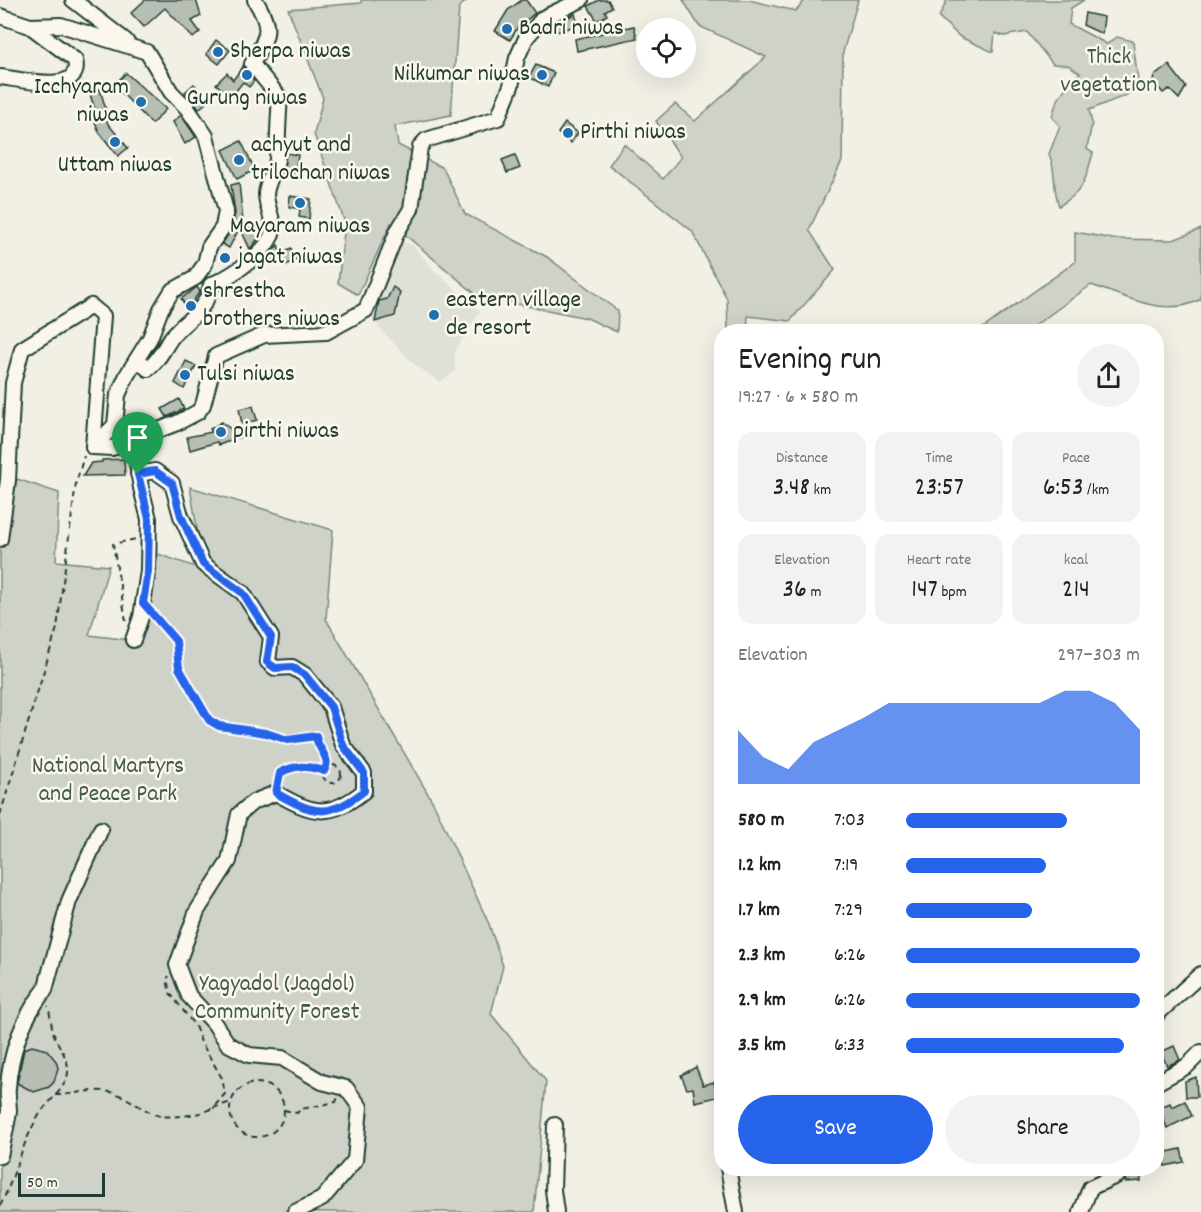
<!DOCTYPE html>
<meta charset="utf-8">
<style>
body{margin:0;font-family:Dekko,sans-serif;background:#f2f2f2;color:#202124;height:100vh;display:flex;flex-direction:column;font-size:22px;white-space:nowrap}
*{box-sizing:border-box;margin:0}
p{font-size:20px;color:#757577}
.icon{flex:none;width:33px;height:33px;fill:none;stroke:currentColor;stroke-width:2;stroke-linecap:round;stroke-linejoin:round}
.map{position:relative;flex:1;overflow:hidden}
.sheet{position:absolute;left:714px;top:324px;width:450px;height:852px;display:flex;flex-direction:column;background:#fff;border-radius:24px;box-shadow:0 6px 24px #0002}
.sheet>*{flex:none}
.tools{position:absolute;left:636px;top:18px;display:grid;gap:12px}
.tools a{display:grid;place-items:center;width:60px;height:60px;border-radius:50%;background:#fff;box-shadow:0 6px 24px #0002;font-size:30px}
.scale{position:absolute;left:18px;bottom:15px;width:87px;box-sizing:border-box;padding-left:6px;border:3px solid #1f3d34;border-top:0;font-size:16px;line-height:21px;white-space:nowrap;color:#1f3d34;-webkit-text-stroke:4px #fbf7ec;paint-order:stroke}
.pin{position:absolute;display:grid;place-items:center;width:51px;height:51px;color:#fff;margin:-62px -26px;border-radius:50% 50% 50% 0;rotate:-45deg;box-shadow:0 0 6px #0007}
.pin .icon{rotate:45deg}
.round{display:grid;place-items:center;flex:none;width:63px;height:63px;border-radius:32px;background:#f2f2f2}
.summary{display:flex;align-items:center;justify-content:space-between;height:102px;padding:0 24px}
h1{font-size:33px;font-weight:600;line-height:45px}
.stats{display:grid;grid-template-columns:repeat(3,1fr);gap:9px;height:102px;padding:6px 24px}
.stats div{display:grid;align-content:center;border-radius:15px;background:#f2f2f2;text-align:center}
.stats b{font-size:26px;font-weight:600}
.stats small{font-size:16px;font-weight:400}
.stats p{font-size:16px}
.chart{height:168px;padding:12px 24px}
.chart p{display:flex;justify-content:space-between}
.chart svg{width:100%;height:108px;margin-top:6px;fill:#2563eb;opacity:.7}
.button{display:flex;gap:12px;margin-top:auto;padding:12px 24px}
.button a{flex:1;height:69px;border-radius:36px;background:#2563eb;color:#fff;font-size:24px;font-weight:600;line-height:69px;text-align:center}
.button a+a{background:#f2f2f2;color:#202124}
ul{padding:0 24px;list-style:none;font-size:20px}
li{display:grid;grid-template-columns:96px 72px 1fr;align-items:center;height:45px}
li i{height:15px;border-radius:8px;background:#2563eb}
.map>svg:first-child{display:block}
</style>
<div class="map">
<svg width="1201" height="1212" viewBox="0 0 1201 1212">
<rect width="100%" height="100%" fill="#f2f0e5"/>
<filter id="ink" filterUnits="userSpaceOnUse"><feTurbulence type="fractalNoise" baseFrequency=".0167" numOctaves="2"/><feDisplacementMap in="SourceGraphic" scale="12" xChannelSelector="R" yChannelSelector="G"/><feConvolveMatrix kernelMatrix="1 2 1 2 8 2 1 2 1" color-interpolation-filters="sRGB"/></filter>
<g filter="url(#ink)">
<path fill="#e0e1d6" d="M 398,240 L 413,245 L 435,271 L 480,311 L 455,352 L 455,372 L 440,382 L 415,365 L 383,332 L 366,310 Z"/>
<g fill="#cfd2c8" stroke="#77887e" stroke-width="1.5">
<path d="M 361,0 L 468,0 L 459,7 L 451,115 L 395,126 L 398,145 L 443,168 L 465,214 L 547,257 L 618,311 L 617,332 L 587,318 L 478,296 L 391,223 L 358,295 L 338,283 L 345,223 L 314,134 L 323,98 L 288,9 L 361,3 Z"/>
<path d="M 683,0 L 749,0 L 796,11 L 805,0 L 858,0 L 843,52 L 842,161 L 809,230 L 835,270 L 790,321 L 748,316 L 747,331 L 728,331 L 727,299 L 692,231 L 609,165 L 624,144 L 663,179 L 681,157 L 656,121 L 675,104 L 695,121 L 766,57 L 699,26 Z"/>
<path d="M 947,0 L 1084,0 L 1071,8 L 1069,24 L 1107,44 L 1117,37 L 1133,41 L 1138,81 L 1127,95 L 1089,110 L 1092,123 L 1087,149 L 1093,153 C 1085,181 1085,190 1059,206 C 1052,187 1057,173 1049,154 L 1060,126 L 1052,117 C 1056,98 1066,85 1080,73 L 1068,65 L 1053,64 L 1027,32 L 1004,36 L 995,33 L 993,52 L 960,37 L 939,17 Z"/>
<path d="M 1201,229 L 1201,299 C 1166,319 1125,296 1091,285 L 1027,331 L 979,331 L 1075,262 L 1075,232 L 1113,239 L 1173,240 Z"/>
<path d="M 17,479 L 59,493 L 56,561 L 109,566 L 89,635 L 139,641 L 158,554 L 204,570 L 190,487 L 333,530 L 326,619 L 434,804 L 489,924 L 503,966 L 491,1014 L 546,1081 L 534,1212 L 0,1212 L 0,537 Z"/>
</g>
<g fill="#b7beb3" stroke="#1f3d34" stroke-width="1.5">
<path d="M 145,0 L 196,0 L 201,16 L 192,21 L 200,32 L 193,38 L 165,8 L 144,27 L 131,13 Z"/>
<path d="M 522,0 L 526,0 L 535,13 L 518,27 L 510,40 L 495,31 L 508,10 Z"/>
<path d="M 599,0 L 608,0 L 612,7 L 605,11 L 607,15 L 597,21 L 588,6 Z"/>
<path d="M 1085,13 L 1104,17 L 1102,34 L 1083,25 Z"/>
<path d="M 575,14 L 578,25 L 553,33 L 550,25 Z"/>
<path d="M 634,26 L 637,38 L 577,51 L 575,39 Z"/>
<path d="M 216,40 L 230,50 L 219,64 L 206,54 Z"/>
<path d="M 536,65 L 554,73 L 548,87 L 529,77 Z"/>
<path d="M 1169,65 L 1186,87 L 1179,99 L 1169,89 L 1163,93 L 1153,81 L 1154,76 Z"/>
<path d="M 243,66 L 254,81 L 249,87 L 243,82 L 231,97 L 216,84 L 227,73 L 233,80 Z"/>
<path d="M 126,73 L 166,109 L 152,124 L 114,85 Z"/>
<path d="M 194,84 L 208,101 L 199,109 L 185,92 Z"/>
<path d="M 100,89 L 106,110 L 96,113 L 89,91 Z"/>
<path d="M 92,114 L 105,114 L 108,124 L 128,148 L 118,156 L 99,132 Z"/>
<path d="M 181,115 L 196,137 L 185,144 L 173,122 Z"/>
<path d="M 565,123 L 578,133 L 571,143 L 558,133 Z"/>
<path d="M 241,141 L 255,170 L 237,179 L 223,150 Z"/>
<path d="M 286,153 L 298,155 L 295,174 L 283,172 Z"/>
<path d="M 515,155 L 520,168 L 507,173 L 502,160 Z"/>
<path d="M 239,183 L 244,231 L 238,231 L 229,248 L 222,244 L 232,229 L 235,213 L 231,185 Z"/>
<path d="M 290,196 L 311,199 L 309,219 L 299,217 L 300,209 L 289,207 Z"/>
<path d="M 258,225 L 262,234 L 250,249 L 242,232 Z"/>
<path d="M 278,245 L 281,253 L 291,248 L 296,260 L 286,265 L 282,256 L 272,261 L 269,255 Z"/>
<path d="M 197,287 L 200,291 L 188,309 L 181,299 Z"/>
<path d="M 393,287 L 400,292 L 395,316 L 375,322 L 379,301 L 387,299 Z"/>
<path d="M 186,361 L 196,366 L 184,389 L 175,383 Z"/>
<path d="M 179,399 L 184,409 L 167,417 L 162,409 Z"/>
<path d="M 253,406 L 257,420 L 242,424 L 239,409 Z"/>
<path d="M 222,422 L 240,437 L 219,445 L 217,442 L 190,450 L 187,437 L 212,432 L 210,429 Z"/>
<path d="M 124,459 L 125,475 L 83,476 L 91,463 L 102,462 L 102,460 Z"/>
<path d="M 32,1046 L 47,1050 L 56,1061 L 58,1068 L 54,1082 L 49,1087 L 34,1092 L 17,1083 L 24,1049 Z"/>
<path d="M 1174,1046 L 1180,1060 L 1167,1066 L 1161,1052 Z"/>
<path d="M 696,1067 L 703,1085 L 714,1082 L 717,1097 L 695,1102 L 693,1088 L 687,1089 L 681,1075 Z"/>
<path d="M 1196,1077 L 1197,1097 L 1186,1097 L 1185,1081 Z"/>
<path d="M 1185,1101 L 1192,1116 L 1167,1128 L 1159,1108 L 1170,1103 L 1172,1107 Z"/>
<path d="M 1181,1149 L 1184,1162 L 1165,1166 L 1162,1153 Z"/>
<path d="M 1126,1168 L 1140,1168 L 1141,1181 L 1125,1182 Z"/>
</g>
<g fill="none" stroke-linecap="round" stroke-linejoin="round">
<g stroke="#1f3d34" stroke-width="18">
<g id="minor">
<path d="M 73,0 L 126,41"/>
<path d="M 0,16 L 30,26 L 61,25 L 147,52 L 171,92 L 187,108 L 206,136 L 226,211 L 223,227 L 209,247 L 205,264 L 195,278 L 172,291 L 161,309 L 150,338 L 127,375 L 118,395 L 115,425 L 93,447"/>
<path d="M 0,77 C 19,79 84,96 75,60 L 30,26"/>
<path d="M 137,359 L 148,369 C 159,360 163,350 171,338 C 186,318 206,313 211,285 C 231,276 274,250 273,226 C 272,216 266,205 266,194 C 267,181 276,170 277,159 C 278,138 278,119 280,98 L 252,64 C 268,35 273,29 255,0"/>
<path d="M 93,447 L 112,448 L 177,423 L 198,412 L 203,405 L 216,356 L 264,335 L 326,332 L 366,310 L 397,232 L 411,209 L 420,147 L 426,140 L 498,118 L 511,86 L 517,58 L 526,38 L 543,18 L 581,0"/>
<path d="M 138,474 L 155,471 L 172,483 L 181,516 L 203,564 L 243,593 L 271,637 L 268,662 L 275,668 L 292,667 L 305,675 L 331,707 L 343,745 L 364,773 L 364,791 C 329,819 313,814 276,793 L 253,802 L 239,814 L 229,861 L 197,911 L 177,965 L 189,996 L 214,1023 L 228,1044 L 249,1055 L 282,1058 L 322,1082 L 346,1088 L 360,1107 L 355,1160 L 322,1199 L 295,1212"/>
<path d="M 0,539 L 8,480 L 13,383 L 22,349 L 91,306 L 103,316 L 93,447"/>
<path d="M 133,640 L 141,617 L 148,571 L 149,519 L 141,488 L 133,438"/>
<path d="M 1156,1015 L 1201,974"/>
<path d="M 1156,1083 L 1187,1066 L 1201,1052"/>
<path d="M 555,1125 L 553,1190 L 556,1212"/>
<path d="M 0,1156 C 3,1141 7,1126 9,1111 C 9,1103 7,1095 8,1088 C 10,1053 23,1017 45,990 L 69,901 L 101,829"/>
<path d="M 728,1168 L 736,1212"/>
<path d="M 1081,1212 L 1090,1188 L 1118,1175 L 1117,1168"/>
</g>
</g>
<g stroke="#1f3d34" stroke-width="2" stroke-dasharray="6 4.5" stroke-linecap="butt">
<path d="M 154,617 L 176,641 L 179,668 L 209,720 L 219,726 L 266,733 L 288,740 L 317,736 C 317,750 327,754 327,767"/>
<path d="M 126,621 L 113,544 L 136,539"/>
<circle cx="332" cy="774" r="9"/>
<path d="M 278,780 L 280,773 C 295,764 308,766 324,771"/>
<path d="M 0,815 L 57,628 L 76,483 L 84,456"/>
<circle cx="257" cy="1110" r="27"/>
<path d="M 55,1095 C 74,1095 91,1088 110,1092 C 129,1096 143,1112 161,1116 C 173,1118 202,1115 212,1108 C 217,1104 221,1098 225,1094 L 222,1078 L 201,1042 L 195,1026 L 170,993 L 167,979 L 169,976"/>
<path d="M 213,1108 L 231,1102"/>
<path d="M 284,1110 L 297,1113 L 301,1109 L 336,1102 L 338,1097"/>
<path d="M 0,1206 C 15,1177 21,1145 38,1117 C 46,1102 67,1089 68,1072 C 69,1059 60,1049 55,1037 C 51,1028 51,1016 48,1006"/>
</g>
<use href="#minor" stroke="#fbf7ec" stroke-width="14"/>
</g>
</g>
<g fill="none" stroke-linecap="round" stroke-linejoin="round" filter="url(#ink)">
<g stroke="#fff" stroke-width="12">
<path id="route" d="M 155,471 L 172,483 L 181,516 L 203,564 L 243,593 L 271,637 L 267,662 L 275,668 L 292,667 L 305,675 L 331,707 L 343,745 L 364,773 L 364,791 C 329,819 313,814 276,793 L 280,773 C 295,764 308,766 324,771 C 333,758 317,750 316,736 L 288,740 L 266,733 L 219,726 L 209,720 L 179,668 L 176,641 L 143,603 L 148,571 L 149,519 L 138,474 Z"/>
</g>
<use href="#route" stroke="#2563eb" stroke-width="8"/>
</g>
<g fill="#1f6fb2" stroke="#fbf7ec" stroke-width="2">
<circle cx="507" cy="29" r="6"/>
<circle cx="218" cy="52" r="6"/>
<circle cx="247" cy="75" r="6"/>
<circle cx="542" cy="75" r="6"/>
<circle cx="141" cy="102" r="6"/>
<circle cx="568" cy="133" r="6"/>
<circle cx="115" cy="142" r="6"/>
<circle cx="239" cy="160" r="6"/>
<circle cx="300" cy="203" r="6"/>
<circle cx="225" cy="258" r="6"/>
<circle cx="191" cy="306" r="6"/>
<circle cx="434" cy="315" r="6"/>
<circle cx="185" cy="375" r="6"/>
<circle cx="221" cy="432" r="6"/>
</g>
<g text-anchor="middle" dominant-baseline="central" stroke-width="5" stroke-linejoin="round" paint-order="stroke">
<g font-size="24" fill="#1f3d34" stroke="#fbf7ec" text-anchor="start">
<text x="519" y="29">Badri niwas</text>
<text x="230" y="52">Sherpa niwas</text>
<text x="530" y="75" text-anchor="end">Nilkumar niwas</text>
<text x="129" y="88" text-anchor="end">Icchyaram<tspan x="129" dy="28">niwas</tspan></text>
<text x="247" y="99" text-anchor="middle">Gurung niwas</text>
<text x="580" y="133">Pirthi niwas</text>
<text x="251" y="146">achyut and<tspan x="251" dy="28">trilochan niwas</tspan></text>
<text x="115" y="166" text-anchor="middle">Uttam niwas</text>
<text x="300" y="227" text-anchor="middle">Mayaram niwas</text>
<text x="237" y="258">jagat niwas</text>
<text x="203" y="292">shrestha<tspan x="203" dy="28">brothers niwas</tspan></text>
<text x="446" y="301">eastern village<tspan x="446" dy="28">de resort</tspan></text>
<text x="197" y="375">Tulsi niwas</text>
<text x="233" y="432">pirthi niwas</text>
</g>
<g font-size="24" fill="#425b52" stroke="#fbf7ec">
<text x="1109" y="58">Thick<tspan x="1109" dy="28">vegetation</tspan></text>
<text x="108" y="767">National Martyrs<tspan x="108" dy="28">and Peace Park</tspan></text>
<text x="277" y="985">Yagyadol (Jagdol)<tspan x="277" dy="28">Community Forest</tspan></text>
</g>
</g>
</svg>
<div class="tools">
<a><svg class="icon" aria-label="locate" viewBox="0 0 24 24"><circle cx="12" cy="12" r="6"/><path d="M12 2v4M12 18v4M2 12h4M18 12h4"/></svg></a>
</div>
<div class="scale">50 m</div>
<div class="pin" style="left:138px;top:474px;background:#1e9e55"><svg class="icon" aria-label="arrive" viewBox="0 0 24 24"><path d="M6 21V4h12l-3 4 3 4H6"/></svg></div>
<section class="sheet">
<div class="summary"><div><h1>Evening run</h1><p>19:27 · 6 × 580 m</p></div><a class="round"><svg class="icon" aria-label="share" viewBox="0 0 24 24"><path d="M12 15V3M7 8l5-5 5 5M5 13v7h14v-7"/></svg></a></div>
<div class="stats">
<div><p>Distance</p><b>3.48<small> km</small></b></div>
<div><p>Time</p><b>23:57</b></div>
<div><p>Pace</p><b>6:53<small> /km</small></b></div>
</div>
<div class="stats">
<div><p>Elevation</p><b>36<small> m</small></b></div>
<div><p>Heart rate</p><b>147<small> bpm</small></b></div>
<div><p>kcal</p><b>214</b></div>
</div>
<div class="chart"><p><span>Elevation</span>297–303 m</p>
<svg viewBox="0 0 160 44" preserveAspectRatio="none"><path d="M0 44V22L10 33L20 38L30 27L40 22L50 17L60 11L70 11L80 11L90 11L100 11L110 11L120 11L130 6L140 6L150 11L160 22V44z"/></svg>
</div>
<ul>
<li><b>580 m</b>7:03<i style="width:69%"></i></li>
<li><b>1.2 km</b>7:19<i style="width:60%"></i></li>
<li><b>1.7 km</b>7:29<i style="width:54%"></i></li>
<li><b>2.3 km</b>6:26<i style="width:100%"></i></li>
<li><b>2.9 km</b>6:26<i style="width:100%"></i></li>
<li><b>3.5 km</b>6:33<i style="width:93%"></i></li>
</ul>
<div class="button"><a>Save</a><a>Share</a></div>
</section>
</div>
